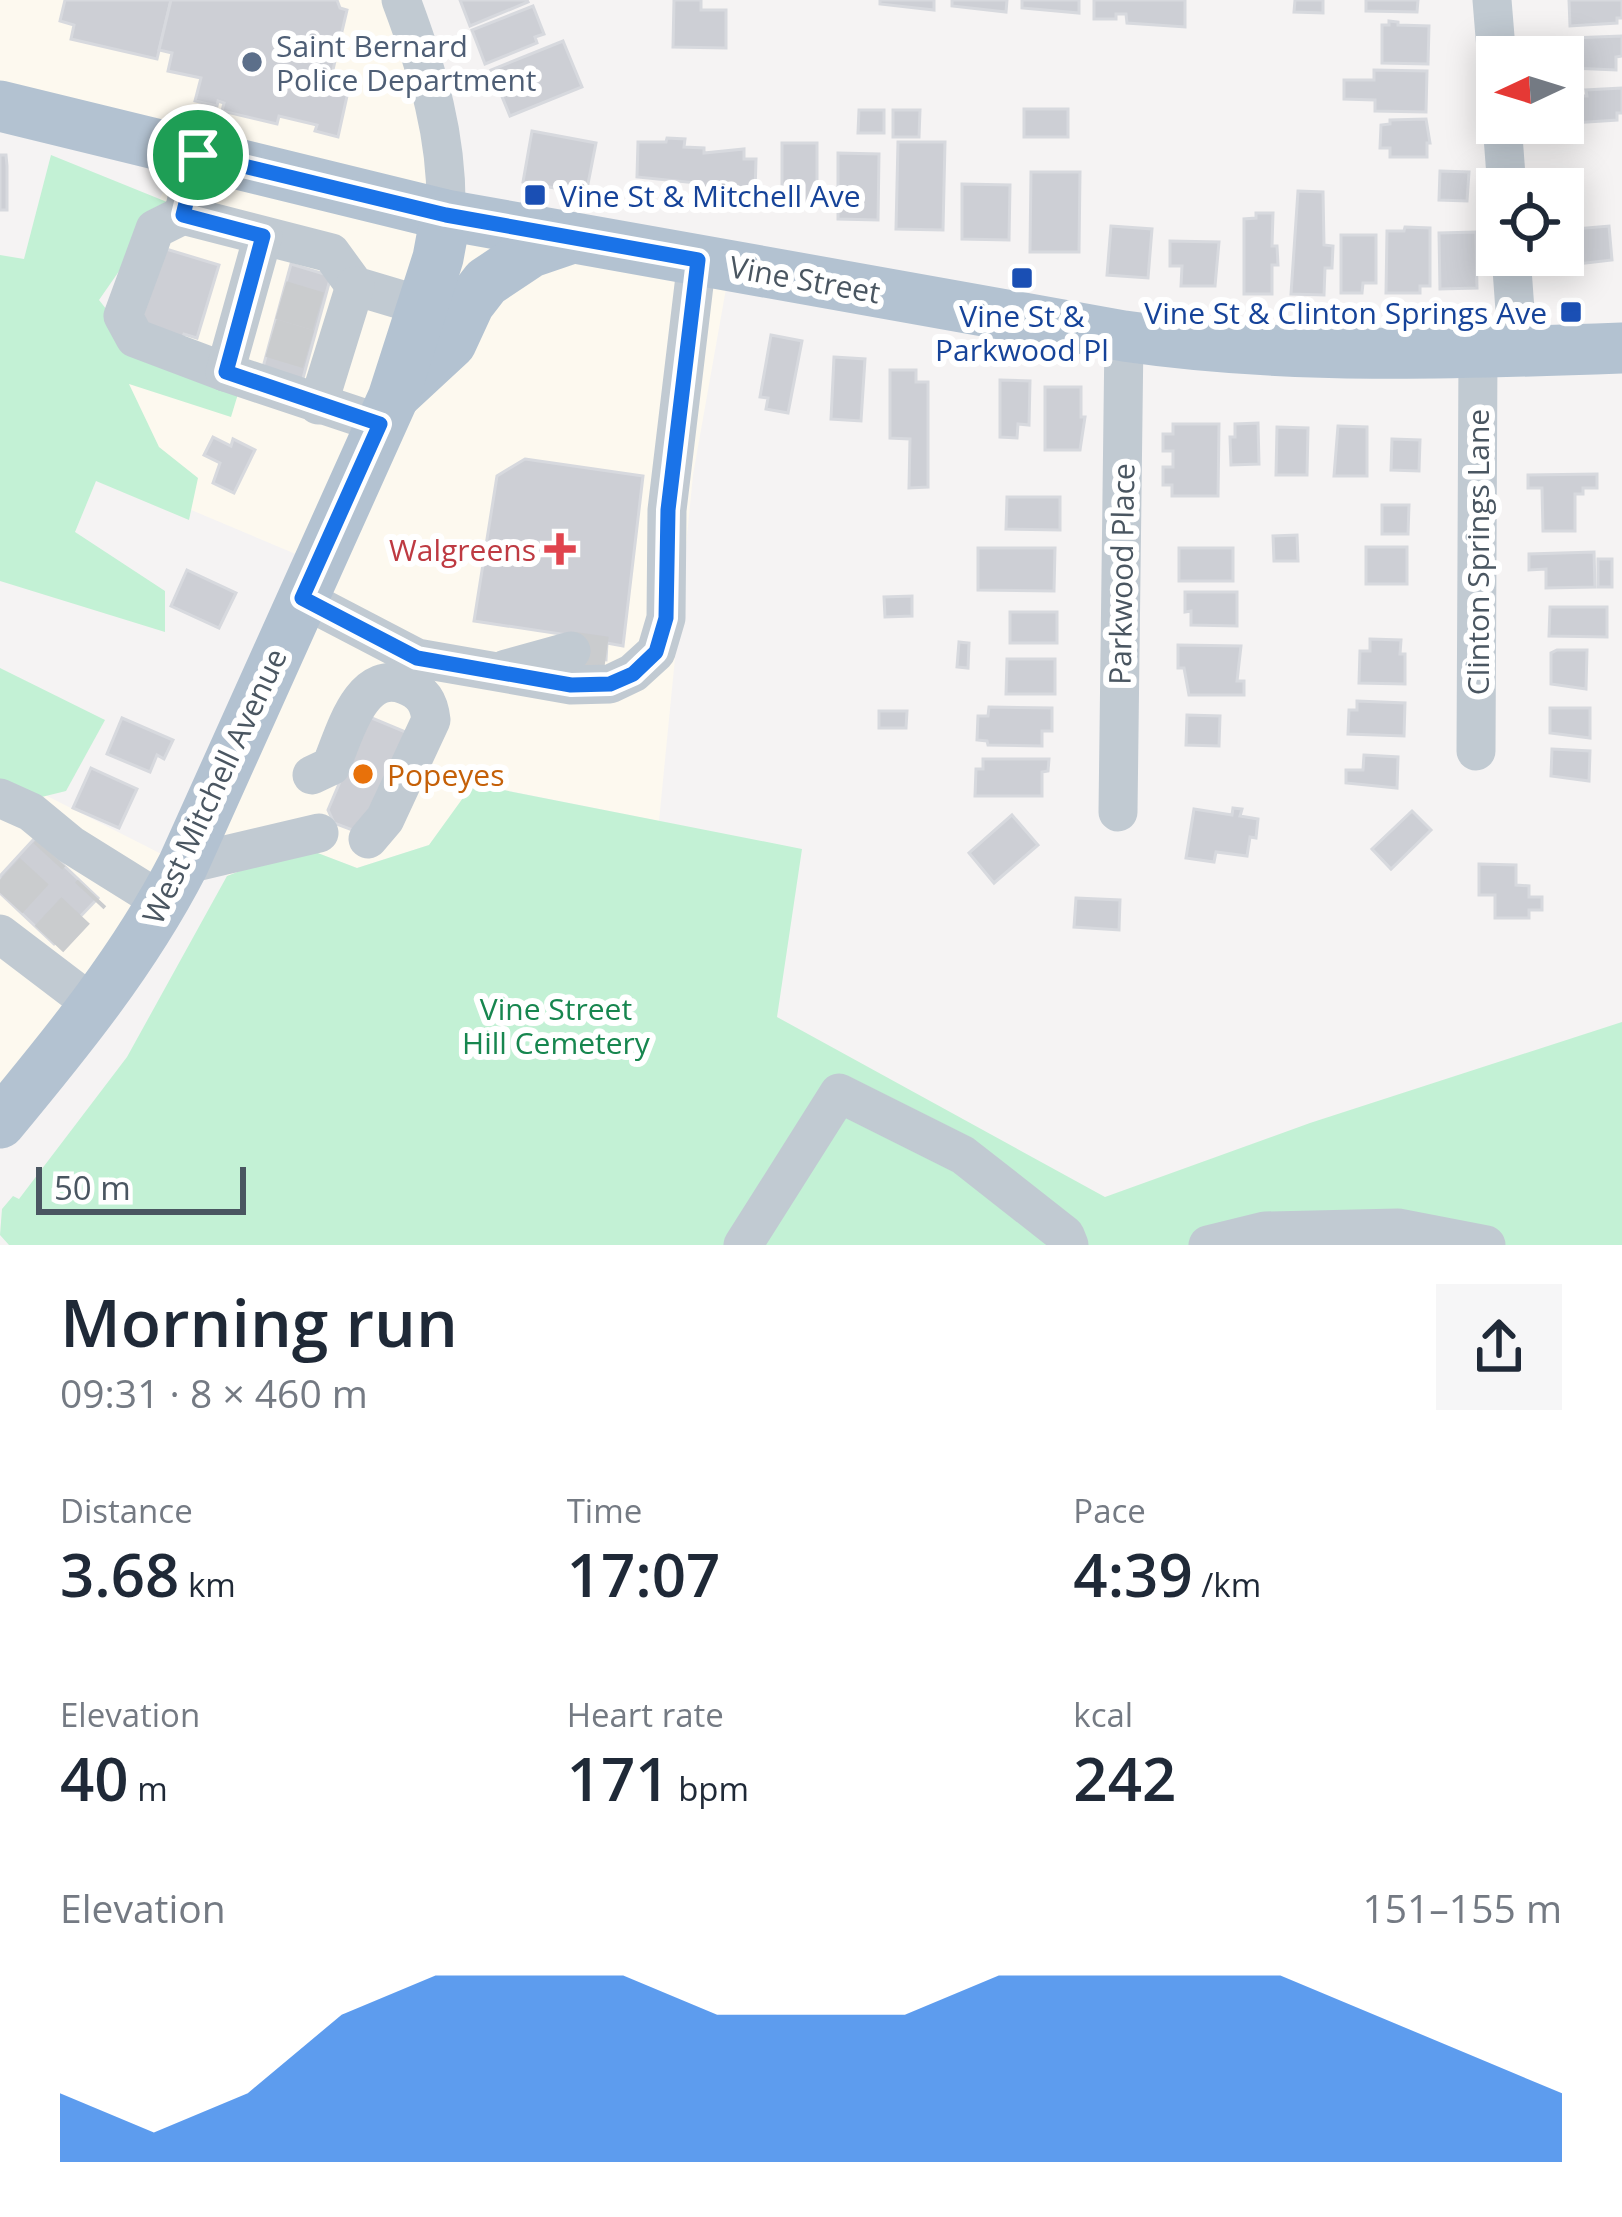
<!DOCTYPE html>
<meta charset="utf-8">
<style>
body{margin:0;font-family:"Open Sans",sans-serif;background:#f6f6f7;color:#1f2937;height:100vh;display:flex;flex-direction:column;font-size:45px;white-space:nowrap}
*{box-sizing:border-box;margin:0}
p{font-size:39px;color:#747a83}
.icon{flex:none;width:66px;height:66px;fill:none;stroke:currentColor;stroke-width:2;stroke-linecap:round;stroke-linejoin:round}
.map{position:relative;height:1245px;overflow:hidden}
.side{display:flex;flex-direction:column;background:#fff;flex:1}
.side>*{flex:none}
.needle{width:78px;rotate:266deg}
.tools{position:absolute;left:1476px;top:36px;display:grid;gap:24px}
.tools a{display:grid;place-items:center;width:108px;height:108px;border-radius:0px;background:#fff;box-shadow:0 6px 30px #0003;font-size:60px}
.scale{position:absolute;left:36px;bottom:30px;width:210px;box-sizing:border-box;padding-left:12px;border:6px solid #4a5661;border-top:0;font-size:33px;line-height:42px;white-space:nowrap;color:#4a5661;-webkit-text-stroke:9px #fff;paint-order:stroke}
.pin{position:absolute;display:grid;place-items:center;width:102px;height:102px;color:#fff;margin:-51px;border:6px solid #fff;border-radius:50%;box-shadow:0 3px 12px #0007}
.round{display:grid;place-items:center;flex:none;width:126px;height:126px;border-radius:0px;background:#f6f6f7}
.summary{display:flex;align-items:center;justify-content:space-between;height:204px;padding:0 60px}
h1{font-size:66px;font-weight:600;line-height:90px}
.stats{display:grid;grid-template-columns:repeat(3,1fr);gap:18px;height:204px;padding:12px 60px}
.stats div{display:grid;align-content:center}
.stats b{font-size:60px;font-weight:600}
.stats small{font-size:33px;font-weight:400}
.stats p{font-size:33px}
.chart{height:336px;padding:24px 60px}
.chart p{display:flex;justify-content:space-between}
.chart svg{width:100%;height:216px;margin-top:12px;fill:#1a73e8;opacity:.7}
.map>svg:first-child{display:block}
</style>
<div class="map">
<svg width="1622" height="1245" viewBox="0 0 1622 1245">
<rect width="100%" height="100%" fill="#f5f3f3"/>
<g fill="#fdf9ef">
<path d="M 0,0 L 401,0 L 447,215 L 730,266 L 693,475 L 659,821 L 474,784 L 429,845 L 357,868 L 302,847 L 227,876 L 212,797 L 317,563 L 113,477 L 101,318 L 183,152 L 0,107 Z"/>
<path d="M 0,772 L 183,865 L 0,1123 Z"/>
</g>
<g fill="#c3f1d5">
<path d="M 51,155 L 167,202 L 99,300 L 118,324 L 241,384 L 231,417 L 129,384 L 159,447 L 198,478 L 189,520 L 96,481 L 75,532 L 165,591 L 165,632 L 0,581 L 0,255 L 24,259 Z"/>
<path d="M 0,668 L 105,720 L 66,791 L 9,805 L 0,801 Z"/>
<path d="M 473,784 L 802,849 L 777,1017 L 1105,1197 L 1310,1123 L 1622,1022 L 1622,1245 L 9,1245 L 0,1235 L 2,1209 L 13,1196 L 19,1199 L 127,1057 L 227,876 L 302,847 L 357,868 L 429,845 Z"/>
</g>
<g fill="#cdcfd5" stroke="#d7d9de" stroke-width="3">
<path d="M 65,0 L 171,0 L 157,59 L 71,39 L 74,25 L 60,21 Z"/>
<path d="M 171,0 L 337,0 L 340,8 L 347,10 L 332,74 L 351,78 L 338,137 L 315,131 L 317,125 L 279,116 L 277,124 L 222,111 L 224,103 L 218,101 L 217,106 L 195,101 L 201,78 L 168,71 L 172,53 L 159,50 Z"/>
<path d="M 460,0 L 527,0 L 528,2 L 470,26 Z"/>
<path d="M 674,0 L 701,0 L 701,10 L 726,10 L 726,48 L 673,47 Z"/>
<path d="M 880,0 L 934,0 L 934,10 L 880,4 Z"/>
<path d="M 952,0 L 1007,0 L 1006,12 L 952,6 Z"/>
<path d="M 1022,0 L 1079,0 L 1079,13 L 1022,8 Z"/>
<path d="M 1094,0 L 1185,0 L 1185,27 L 1127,23 L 1126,14 L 1116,14 L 1116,19 L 1094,19 Z"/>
<path d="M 1295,0 L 1323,0 L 1323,13 L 1294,12 Z"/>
<path d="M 1366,0 L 1418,0 L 1417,12 L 1366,11 Z"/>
<path d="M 1569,0 L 1622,0 L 1622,18 L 1617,18 L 1617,23 L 1570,26 Z"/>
<path d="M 533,6 L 544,34 L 535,37 L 537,43 L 485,64 L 472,30 Z"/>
<path d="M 1389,21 L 1398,22 L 1398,25 L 1429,26 L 1428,64 L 1382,63 L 1382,25 L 1389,25 Z"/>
<path d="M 1622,36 L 1622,56 L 1616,57 L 1616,70 L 1571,68 L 1571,38 Z"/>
<path d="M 563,41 L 582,87 L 510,116 L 491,70 Z"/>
<path d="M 1374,70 L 1427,71 L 1426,112 L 1375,111 L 1375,100 L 1344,99 L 1344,80 L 1374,80 Z"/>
<path d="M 1622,88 L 1622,113 L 1617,113 L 1617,120 L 1573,123 L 1572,96 L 1587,96 L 1586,90 Z"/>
<rect x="1024" y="109" width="44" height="28"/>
<path d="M 859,110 L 884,110 L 884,133 L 858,133 Z"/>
<path d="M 893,110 L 920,110 L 919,137 L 893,137 Z"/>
<path d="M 1426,119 L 1430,143 L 1427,143 L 1427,157 L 1390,157 L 1390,148 L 1380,148 L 1381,125 L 1390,124 L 1390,120 Z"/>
<path d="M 532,131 L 596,143 L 586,194 L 523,182 Z"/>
<path d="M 667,138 L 685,139 L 684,147 L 704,148 L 704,153 L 744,149 L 744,159 L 756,159 L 755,194 L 722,194 L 721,190 L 697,189 L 697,183 L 637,177 L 638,142 L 666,142 Z"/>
<path d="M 898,142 L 945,142 L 943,230 L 896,229 Z"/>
<path d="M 782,143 L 817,143 L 817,197 L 811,197 L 811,206 L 787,206 L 787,196 L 782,196 Z"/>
<path d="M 838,153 L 879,154 L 878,220 L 838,219 Z"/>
<path d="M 0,155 L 6,155 L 7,166 L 7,210 L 0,210 Z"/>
<path d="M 1440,171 L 1469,172 L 1467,201 L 1439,200 Z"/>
<path d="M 1031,172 L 1080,172 L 1079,252 L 1030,252 Z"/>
<path d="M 962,184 L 1010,185 L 1009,240 L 962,239 Z"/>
<path d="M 1298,191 L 1323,192 L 1324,245 L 1333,246 L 1332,268 L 1325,268 L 1324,295 L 1291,294 Z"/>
<path d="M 1256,213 L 1273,213 L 1272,246 L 1277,246 L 1278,265 L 1272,265 L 1272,294 L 1244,294 L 1244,219 L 1256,218 Z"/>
<path d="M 1111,226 L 1152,229 L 1148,278 L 1107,275 Z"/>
<path d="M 1609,226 L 1612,260 L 1577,264 L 1578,270 L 1567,271 L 1566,262 L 1577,261 L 1574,229 Z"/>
<path d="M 1405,227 L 1430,228 L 1430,286 L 1420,286 L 1420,293 L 1386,293 L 1387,231 L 1404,231 Z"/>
<path d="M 1476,232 L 1477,288 L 1440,289 L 1439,233 Z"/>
<path d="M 1341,235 L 1376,235 L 1376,283 L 1363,283 L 1362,293 L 1341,293 Z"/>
<path d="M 1170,241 L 1219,242 L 1215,286 L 1181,286 L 1182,266 L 1170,266 Z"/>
<path d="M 156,246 L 219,265 L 197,338 L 184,334 L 180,346 L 146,329 L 137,310 Z"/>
<path d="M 291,264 L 331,276 L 302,382 L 262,371 Z"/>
<path d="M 771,335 L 802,341 L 788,413 L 766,409 L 768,398 L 760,397 Z"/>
<path d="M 834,357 L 865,359 L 861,421 L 831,419 Z"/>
<path d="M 890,370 L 916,370 L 916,382 L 928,382 L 928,487 L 909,488 L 910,439 L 890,438 Z"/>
<path d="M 1000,380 L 1030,381 L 1029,425 L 1018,424 L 1017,438 L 1000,437 Z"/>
<path d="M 1045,387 L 1081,387 L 1081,417 L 1085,417 L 1080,450 L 1045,450 Z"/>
<path d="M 1258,423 L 1259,464 L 1231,465 L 1230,437 L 1235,437 L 1235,424 Z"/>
<path d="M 1173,424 L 1219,424 L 1218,496 L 1172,496 L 1172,485 L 1163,485 L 1163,467 L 1173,467 L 1173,451 L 1163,451 L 1163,434 L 1173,434 Z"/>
<path d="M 1338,426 L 1367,427 L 1367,476 L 1334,476 Z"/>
<path d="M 1277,427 L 1308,428 L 1307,475 L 1276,475 Z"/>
<path d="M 213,437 L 231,446 L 233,439 L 255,450 L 234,493 L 213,483 L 220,463 L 204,455 Z"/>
<path d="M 1392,439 L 1420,440 L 1419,471 L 1391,470 Z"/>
<path d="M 525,459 L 643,476 L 623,646 L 607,643 L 606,660 L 569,657 L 574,636 L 474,621 L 497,476 Z"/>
<path d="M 1597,474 L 1597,488 L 1583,488 L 1583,494 L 1575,494 L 1575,531 L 1543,531 L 1542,488 L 1528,488 L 1528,475 Z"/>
<path d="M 1007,497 L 1060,497 L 1060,530 L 1006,529 Z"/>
<path d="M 1382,505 L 1409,505 L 1408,534 L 1382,534 Z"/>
<path d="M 1297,535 L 1298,561 L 1274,561 L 1273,536 Z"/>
<rect x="1366" y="547" width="41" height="37"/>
<path d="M 978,548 L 1055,548 L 1054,591 L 978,590 Z"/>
<rect x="1179" y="548" width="54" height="33"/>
<path d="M 1594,552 L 1595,587 L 1546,588 L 1546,569 L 1529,570 L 1529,554 Z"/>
<rect x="1598" y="559" width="14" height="28"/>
<path d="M 187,570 L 236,593 L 219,628 L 171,606 Z"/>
<path d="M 1185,592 L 1237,592 L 1237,626 L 1191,625 L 1191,611 L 1185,612 Z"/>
<path d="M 912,596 L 912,616 L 885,617 L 884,597 Z"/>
<path d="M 1550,607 L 1607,607 L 1607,637 L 1549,636 Z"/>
<rect x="1010" y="612" width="47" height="31"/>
<path d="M 1370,639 L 1401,640 L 1400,654 L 1405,654 L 1405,684 L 1359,683 L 1360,651 L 1370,651 Z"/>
<path d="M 959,642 L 969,643 L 968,668 L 957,667 Z"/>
<path d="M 1178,645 L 1241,646 L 1237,681 L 1244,681 L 1244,695 L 1189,695 L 1184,668 L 1178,668 Z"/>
<path d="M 1557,650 L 1587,650 L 1586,689 L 1551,684 L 1551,653 Z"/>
<path d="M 1007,659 L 1055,659 L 1055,694 L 1006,694 Z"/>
<path d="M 1357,701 L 1405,703 L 1404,736 L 1348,734 L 1349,710 L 1357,710 Z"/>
<path d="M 989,707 L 1052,708 L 1052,731 L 1042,731 L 1042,746 L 988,745 L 987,741 L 977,740 L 978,716 L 988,716 Z"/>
<path d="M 1550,708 L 1590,708 L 1590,738 L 1550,733 Z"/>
<path d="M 879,711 L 907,711 L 906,728 L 879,728 Z"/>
<path d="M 1187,715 L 1220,716 L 1219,746 L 1186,745 Z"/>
<path d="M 367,716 L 408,733 L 363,829 L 355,831 L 334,823 L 328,810 L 339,784 L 331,781 Z"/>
<path d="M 122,718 L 173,740 L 164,759 L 157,755 L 150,772 L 107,754 Z"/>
<path d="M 1552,749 L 1590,751 L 1589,781 L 1551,776 Z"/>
<path d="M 1364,755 L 1398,757 L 1397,788 L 1346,783 L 1346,770 L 1363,770 Z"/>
<path d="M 983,759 L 1049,759 L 1048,771 L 1042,772 L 1042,796 L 975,796 L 976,769 L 983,769 Z"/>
<path d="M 91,768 L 137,789 L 119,828 L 73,808 Z"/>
<path d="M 1233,808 L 1242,809 L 1240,816 L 1258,819 L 1256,838 L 1250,837 L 1247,856 L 1216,852 L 1214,862 L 1186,858 L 1194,809 L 1232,815 Z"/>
<path d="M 1412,811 L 1431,830 L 1391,869 L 1372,849 Z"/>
<path d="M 1012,815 L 1038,845 L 994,883 L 969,853 Z"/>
<path d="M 35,838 L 98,898 L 54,944 L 0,893 L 0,876 Z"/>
<path d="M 1479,864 L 1516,865 L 1516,885 L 1529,886 L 1529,897 L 1542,897 L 1542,910 L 1529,910 L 1529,918 L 1495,918 L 1495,895 L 1479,895 Z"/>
<path d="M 1076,898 L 1120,900 L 1119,930 L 1074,927 Z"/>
</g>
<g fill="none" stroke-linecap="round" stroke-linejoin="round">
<g stroke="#caccce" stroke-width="39" stroke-dasharray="39 20" stroke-linecap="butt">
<path d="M 281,300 L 321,312"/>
<path d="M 271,338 L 311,350"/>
<path d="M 571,651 L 606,656"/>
<path d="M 8,900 L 51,853"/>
<path d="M 49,939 L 92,893"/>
</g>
<g stroke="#c1cad2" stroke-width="39">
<path d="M 401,0 C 428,72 448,137 446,215"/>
<path d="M 1492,0 L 1497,61"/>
<path d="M 1502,123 L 1507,189"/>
<path d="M 198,155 L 183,215 L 331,253 L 355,286 L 422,306"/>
<path d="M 183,215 L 155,229 L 123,316 L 135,338 L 225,372"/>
<path d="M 263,236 L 225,372 L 381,424"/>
<path d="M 1511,255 L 1518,352"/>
<path d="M 318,405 L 355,286"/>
<path d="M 302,598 L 417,658 L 571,685 L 610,684 L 633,673 L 656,652 L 666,618 L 667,510 L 697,260"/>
<path d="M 506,669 L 571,651"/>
<path d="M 1476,751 L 1478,353"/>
<path d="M 312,775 L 331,766 C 344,736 360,668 405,685 C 423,692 429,702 431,720 L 385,819 L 368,839"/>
<path d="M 0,798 L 31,812 L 71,845 L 164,903"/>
<path d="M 1118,812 L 1124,336"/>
<path d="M 183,865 L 319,833"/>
<path d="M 0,934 L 96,1007"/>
<path d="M 743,1245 L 839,1093 L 963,1155 L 1065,1235 L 1069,1245"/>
<path d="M 1208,1245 L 1265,1231 L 1398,1228 L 1486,1245"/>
</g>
<g stroke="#b3c2d1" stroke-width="51">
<path d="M 0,106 L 446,215 L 1124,336 C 1288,360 1457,354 1622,348"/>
<path d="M 397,393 L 451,343 L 469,304 L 486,282 L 531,252 L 572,238"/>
<path d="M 0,1123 C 68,1041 134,960 183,865 L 393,398 L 438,258 L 446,215"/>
</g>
</g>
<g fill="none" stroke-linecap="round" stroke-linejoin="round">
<g stroke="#fff" stroke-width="24">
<path id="route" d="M 198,155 L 446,215 L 698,260 L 668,510 L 666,618 L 656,652 L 633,674 L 610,684 L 571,685 L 417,658 L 302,598 L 380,424 L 226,372 L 263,236 L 183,215 Z"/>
</g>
<use href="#route" stroke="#1a73e8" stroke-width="15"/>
</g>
<circle fill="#5c6f8a" stroke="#fff" stroke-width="4.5" cx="252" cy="62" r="12"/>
<g fill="#1a4fb4" stroke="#fff" stroke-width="4.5">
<rect x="523" y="183" width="24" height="24" rx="6"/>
<rect x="1010" y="266" width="24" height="24" rx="6"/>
<rect x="1559" y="300" width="24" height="24" rx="6"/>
</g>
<path fill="#e0444e" stroke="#fff" stroke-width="4.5" d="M554 531h12v12h12v12h-12v12h-12v-12h-12v-12h12z"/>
<circle fill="#e8710a" stroke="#fff" stroke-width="4.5" cx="363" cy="774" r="12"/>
<g text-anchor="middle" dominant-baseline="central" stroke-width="12" stroke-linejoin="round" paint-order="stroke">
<g font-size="30" fill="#4e5e75" stroke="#fff" text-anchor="start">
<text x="276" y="45">Saint Bernard<tspan x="276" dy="34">Police Department</tspan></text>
</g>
<g font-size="30" fill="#164399" stroke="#fff" text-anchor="start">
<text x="559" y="195">Vine St &amp; Mitchell Ave</text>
<text x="1547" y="312" text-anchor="end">Vine St &amp; Clinton Springs Ave</text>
<text x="1022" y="315" text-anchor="middle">Vine St &amp;<tspan x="1022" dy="34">Parkwood Pl</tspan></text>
</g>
<g font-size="30" fill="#4a5661" stroke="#fff">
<text transform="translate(805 279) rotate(10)">Vine Street</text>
<text transform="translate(1477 552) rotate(-90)">Clinton Springs Lane</text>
<text transform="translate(1121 574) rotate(-89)">Parkwood Place</text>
<text transform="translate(214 786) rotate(-65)">West Mitchell Avenue</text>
</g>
<g font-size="30" fill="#be3a42" stroke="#fff" text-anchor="end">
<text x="536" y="549">Walgreens</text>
</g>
<g font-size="30" fill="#c56008" stroke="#fff" text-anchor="start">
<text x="387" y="774">Popeyes</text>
</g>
<g font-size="30" fill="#17864f" stroke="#fff">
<text x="556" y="1008">Vine Street<tspan x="556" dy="34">Hill Cemetery</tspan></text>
</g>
</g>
</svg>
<div class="tools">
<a><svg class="needle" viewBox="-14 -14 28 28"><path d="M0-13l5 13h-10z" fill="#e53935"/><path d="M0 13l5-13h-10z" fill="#747a83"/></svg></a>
<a><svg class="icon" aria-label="locate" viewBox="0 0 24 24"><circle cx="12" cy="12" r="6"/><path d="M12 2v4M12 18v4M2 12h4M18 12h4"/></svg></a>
</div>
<div class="scale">50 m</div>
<div class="pin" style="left:198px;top:155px;background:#1e9e55"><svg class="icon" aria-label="arrive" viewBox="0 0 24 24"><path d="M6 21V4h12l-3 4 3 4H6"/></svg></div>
</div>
<section class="side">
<div class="summary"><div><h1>Morning run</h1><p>09:31 · 8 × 460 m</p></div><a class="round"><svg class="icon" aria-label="share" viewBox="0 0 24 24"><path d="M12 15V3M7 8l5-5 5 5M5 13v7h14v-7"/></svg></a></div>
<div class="stats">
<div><p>Distance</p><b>3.68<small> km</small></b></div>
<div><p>Time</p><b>17:07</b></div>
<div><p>Pace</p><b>4:39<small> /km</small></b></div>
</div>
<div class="stats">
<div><p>Elevation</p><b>40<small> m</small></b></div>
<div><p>Heart rate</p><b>171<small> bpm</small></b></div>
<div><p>kcal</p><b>242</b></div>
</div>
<div class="chart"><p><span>Elevation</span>151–155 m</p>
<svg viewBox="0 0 160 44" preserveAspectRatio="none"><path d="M0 44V30L10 38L20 30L30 14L40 6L50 6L60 6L70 14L80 14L90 14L100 6L110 6L120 6L130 6L140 14L150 22L160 30V44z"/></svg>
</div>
</section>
